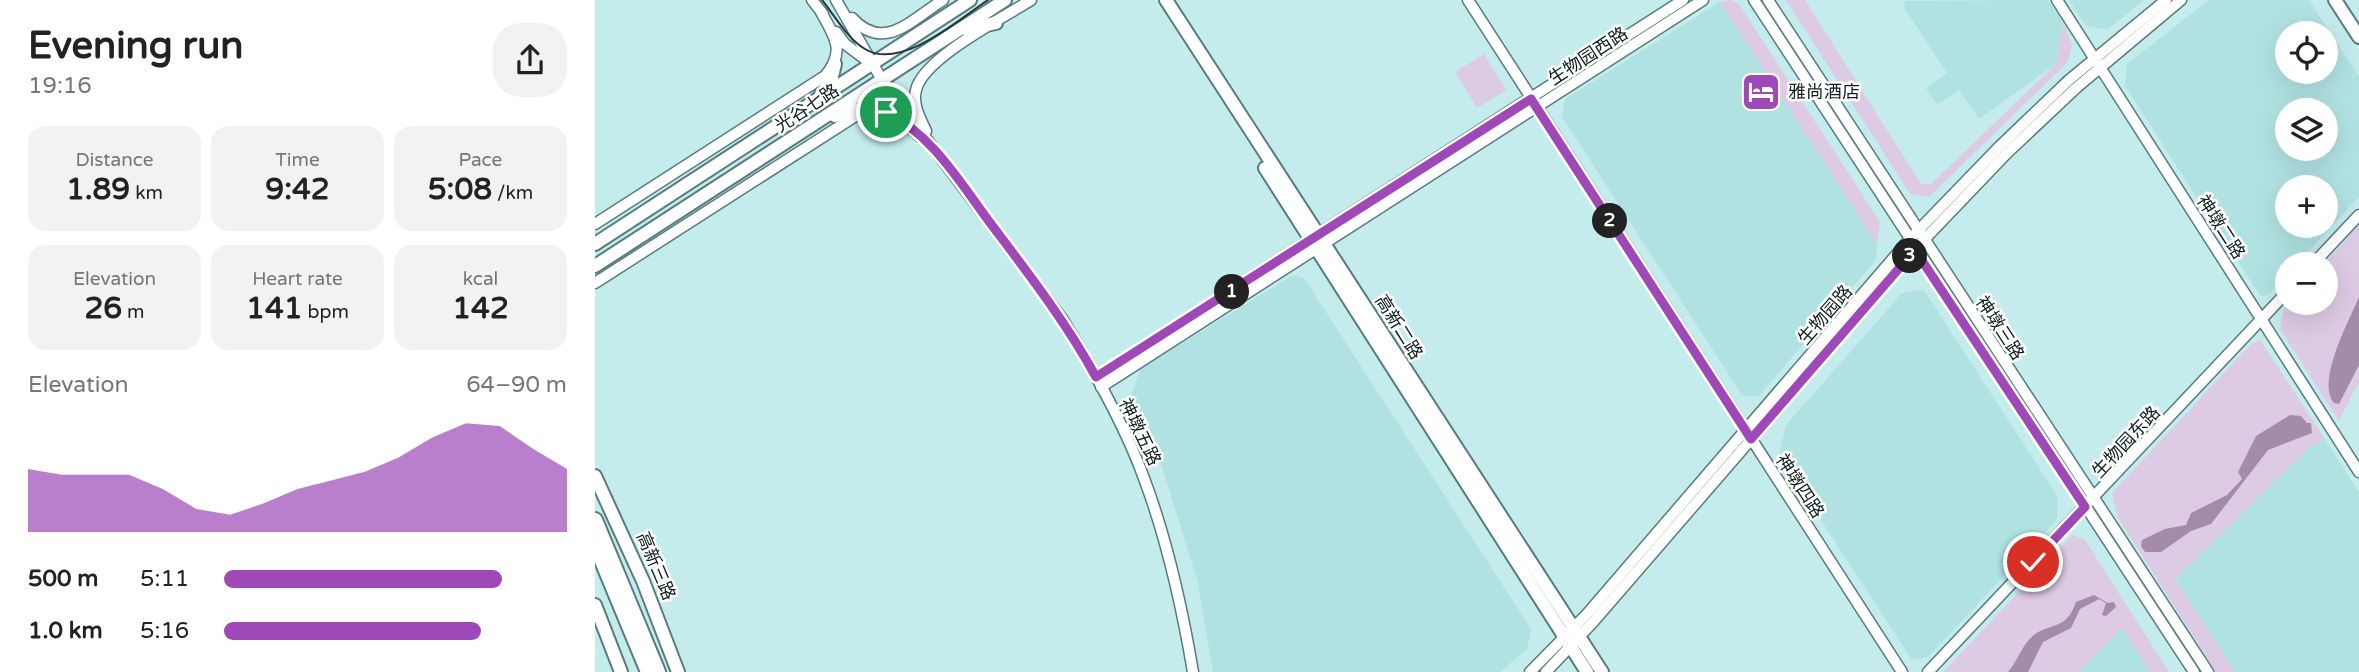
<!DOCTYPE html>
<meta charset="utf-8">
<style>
body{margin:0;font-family:"Varela Round","Noto Sans SC",sans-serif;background:#f2f2f2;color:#222;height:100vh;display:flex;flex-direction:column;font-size:26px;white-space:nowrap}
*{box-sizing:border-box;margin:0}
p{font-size:23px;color:#767676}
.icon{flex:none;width:38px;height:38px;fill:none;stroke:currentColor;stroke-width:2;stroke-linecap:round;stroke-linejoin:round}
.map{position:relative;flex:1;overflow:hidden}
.panel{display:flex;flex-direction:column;background:#fff;width:595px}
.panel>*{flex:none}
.tools{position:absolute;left:1680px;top:21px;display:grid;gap:14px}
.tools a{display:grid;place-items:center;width:63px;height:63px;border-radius:50%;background:#fff;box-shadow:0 7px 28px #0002;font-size:35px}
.pin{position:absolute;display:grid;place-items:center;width:60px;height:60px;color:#fff;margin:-30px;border:4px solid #fff;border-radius:50%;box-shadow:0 2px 7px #0007}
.km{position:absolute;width:35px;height:35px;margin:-18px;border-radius:50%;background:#222;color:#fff;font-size:19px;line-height:35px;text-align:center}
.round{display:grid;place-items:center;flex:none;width:74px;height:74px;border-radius:28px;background:#f2f2f2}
.headline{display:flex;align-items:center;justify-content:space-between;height:119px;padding:0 28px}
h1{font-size:38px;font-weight:800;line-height:52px}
.figures{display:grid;grid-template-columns:repeat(3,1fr);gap:10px;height:119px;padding:7px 28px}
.figures div{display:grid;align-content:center;border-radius:18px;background:#f2f2f2;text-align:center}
.figures b{font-size:30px;font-weight:800}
.figures small{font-size:19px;font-weight:400}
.figures p{font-size:19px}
.chart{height:196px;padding:14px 28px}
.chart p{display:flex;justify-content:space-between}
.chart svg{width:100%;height:126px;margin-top:7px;fill:#9e49b7;opacity:.7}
ul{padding:0 28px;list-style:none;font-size:23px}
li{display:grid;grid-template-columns:112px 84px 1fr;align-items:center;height:52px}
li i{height:18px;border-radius:9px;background:#9e49b7}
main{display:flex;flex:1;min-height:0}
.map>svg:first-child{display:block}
</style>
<main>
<section class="panel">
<div class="headline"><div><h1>Evening run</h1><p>19:16</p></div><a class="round"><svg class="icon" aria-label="share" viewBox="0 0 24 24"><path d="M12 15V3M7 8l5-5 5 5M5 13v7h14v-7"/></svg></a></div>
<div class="figures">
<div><p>Distance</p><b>1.89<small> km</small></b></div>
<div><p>Time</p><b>9:42</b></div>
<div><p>Pace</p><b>5:08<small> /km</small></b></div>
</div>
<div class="figures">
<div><p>Elevation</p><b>26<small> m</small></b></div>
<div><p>Heart rate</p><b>141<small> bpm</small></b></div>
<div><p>kcal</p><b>142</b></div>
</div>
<div class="chart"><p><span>Elevation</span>64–90 m</p>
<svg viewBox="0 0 160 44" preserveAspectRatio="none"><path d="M0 44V22L10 24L20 24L30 24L40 29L50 36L60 38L70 34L80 29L90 26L100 23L110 18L120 11L130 6L140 7L150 15L160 22V44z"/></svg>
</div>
<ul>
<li><b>500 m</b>5:11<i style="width:81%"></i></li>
<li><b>1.0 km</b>5:16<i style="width:75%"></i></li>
</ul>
</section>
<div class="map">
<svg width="1764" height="672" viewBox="0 0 1764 672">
<rect width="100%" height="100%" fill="#c5eced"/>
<g fill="#b1e2e2" fill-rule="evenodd">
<path d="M 1453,0 L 1468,22 L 1461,64 L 1384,119 L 1364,90 L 1342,105 L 1331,88 L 1352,73 L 1310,9 L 1309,1 Z"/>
<path d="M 1474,0 L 1549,0 L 1512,30 L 1491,26 Z"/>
<path d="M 1614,0 L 1714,0 L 1764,77 L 1764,197 L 1702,264 L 1692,264 L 1692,275 L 1675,293 L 1668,296 L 1664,294 L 1530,86 L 1532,64 ZM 1692,33 L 1731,33 L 1731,72 L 1692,72 ZM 1692,110 L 1731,110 L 1731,149 L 1692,149 ZM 1692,187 L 1731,187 L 1731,226 L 1692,226 Z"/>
<path d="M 1125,2 L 1282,244 L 1281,260 L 1163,397 L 1147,395 L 967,117 L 970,99 Z"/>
<path d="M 698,275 L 709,278 L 936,629 L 932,649 L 905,672 L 618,672 L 603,583 L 566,464 L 536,397 L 545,369 Z"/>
<path d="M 1329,290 L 1463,497 L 1462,520 L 1333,657 L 1317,660 L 1184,456 L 1191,425 L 1307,293 Z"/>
<path d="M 1730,439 L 1764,493 L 1764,672 L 1640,672 L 1580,579 L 1717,444 Z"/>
<path d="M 1527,628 L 1555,672 L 1484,672 Z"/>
</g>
<g fill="#ddcae4">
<path d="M 1135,0 L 1144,4 L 1285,222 L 1282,244 L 1125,2 Z"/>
<path d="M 1191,0 L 1210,0 L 1326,184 L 1336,184 L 1461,64 L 1468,22 L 1477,45 L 1473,62 L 1334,197 L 1315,194 Z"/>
<path d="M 889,54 L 911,90 L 882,108 L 860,72 Z"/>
<path d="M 1764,225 L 1764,381 L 1744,421 L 1686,331 C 1685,320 1687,311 1694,303 L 1731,303 L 1729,264 Z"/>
<path d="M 1665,340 L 1730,439 L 1717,445 L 1580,579 L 1640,672 L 1621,672 L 1522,516 L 1517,493 L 1657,343 Z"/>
<path d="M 1478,535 L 1490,540 L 1574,672 L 1555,672 L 1527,628 L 1484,672 L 1348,672 Z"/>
</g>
<g fill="#a38caa">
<path d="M 1764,297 L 1764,365 L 1744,404 L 1739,403 C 1721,381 1754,321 1764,297 Z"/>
<path d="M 1695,415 L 1706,416 L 1712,423 L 1716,423 L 1717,433 L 1673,450 L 1616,524 L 1596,531 L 1566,552 L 1550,552 L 1546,546 L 1547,540 L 1570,529 L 1591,525 L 1596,513 L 1632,495 L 1647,479 L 1643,472 L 1661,436 Z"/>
<path d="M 1499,595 L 1513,603 L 1519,602 L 1521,607 L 1511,616 L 1507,615 L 1511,603 L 1504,599 L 1485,609 L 1476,628 L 1448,642 L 1433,672 L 1413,672 C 1423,661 1427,644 1439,635 C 1456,622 1471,631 1481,602 Z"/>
</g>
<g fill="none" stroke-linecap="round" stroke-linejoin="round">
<g stroke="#587c7d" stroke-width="13">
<g id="minor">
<path d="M 217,0 L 228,14"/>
<path d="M 241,0 L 287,80 L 468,320 C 498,369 531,427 550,481 C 573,543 587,607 598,672"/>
<path d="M 873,0 L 1307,672"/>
<path d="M 1159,0 L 1599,672"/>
<path d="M 1173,0 L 1613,672"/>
<path d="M 1462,0 L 1764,472"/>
<path d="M 257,18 C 289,53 316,20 348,0"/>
<path d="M 241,32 L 250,44 L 274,62"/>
<path d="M 331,131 C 325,118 317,104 321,90 C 328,58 408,18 436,0"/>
<path d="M 0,224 L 230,76 C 251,51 240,37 226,12"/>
<path d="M 1718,264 L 1764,215"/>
<path d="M 0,283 L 262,115 C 294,109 301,116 324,136"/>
<path d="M 501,377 L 1088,0"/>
<path d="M 506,387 L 1108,0"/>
<path d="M 935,672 L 992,614 L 1314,240 L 1404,147 L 1474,80 L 1571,0"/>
<path d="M 951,672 L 999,621 L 1324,245 L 1411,154 L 1481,88 L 1586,0"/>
<path d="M 1333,672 L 1692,292"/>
</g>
</g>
<g stroke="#587c7d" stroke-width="16">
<g id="major">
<path d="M 571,0 L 1007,672"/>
<path d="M 1740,0 L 1764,37"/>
<path d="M 370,29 L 401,23"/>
<path d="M 226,94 L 236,81 L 240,64"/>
<path d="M 240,116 L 268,108 L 291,112"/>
<path d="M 670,168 L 992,672"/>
<path d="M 0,244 L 375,0"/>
<path d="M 0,266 L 410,0"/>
<path d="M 0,476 L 48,581 L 83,672"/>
<path d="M 0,605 L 26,672"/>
</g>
</g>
<g stroke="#587c7d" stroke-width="18">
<g id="highway">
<path d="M 0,520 L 63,672"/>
<path d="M 0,544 L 53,672"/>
</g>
</g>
<use href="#minor" stroke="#fff" stroke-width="10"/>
<use href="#major" stroke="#fff" stroke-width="12"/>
<use href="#highway" stroke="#fff" stroke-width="14"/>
<path stroke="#263838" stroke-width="2" d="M 227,0 C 240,16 252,38 270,49 C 306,71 363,20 393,0"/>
</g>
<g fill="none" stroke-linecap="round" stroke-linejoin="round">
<g stroke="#fff" stroke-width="14">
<path id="route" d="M 291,112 C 337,134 366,184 396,224 C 433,273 471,322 501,377 L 936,99 L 1156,439 L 1320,250 L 1490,507 L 1438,562"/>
</g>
<use href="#route" stroke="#9e49b7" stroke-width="9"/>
</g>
<defs>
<g id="hotel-square" transform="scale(2.0125)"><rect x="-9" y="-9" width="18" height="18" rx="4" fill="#9e49b7" stroke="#fff"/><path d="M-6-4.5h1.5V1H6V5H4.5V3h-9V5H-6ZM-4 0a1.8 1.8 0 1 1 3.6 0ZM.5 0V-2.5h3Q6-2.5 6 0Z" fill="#fff"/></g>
</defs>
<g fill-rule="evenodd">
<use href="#hotel-square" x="1166" y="92"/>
</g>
<g text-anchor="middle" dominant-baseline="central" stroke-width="5" stroke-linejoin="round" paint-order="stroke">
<g font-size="18" fill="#0f1e1e" stroke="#fff">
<text transform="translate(993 56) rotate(-33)">生物园西路</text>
<text transform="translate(212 108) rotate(-33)">光谷七路</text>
<text transform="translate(1626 227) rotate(57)">神墩二路</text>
<text transform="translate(1230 315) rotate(-49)">生物园路</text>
<text transform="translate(804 327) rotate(58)">高新二路</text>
<text transform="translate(1405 328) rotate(57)">神墩三路</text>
<text transform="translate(545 432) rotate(64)">神墩五路</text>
<text transform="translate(1531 442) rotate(-47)">生物园东路</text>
<text transform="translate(1205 486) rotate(57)">神墩四路</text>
<text transform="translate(61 566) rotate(67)">高新三路</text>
</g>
<g font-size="18" fill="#0f1e1e" stroke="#fff" text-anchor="start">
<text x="1193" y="92">雅尚酒店</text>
</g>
</g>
</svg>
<div class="tools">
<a><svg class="icon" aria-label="locate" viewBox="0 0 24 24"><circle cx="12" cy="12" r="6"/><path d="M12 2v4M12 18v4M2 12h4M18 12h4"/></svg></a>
<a><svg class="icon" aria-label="layers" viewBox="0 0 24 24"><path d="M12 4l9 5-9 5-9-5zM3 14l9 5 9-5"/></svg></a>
<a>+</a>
<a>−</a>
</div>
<div class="pin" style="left:291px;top:112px;background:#1e9e55"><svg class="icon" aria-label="arrive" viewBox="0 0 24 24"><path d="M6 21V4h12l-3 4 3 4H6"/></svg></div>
<div class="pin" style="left:1438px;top:562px;background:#d93025"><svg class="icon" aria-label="check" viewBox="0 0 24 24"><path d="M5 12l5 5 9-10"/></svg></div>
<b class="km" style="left:637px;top:292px">1</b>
<b class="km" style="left:1015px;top:221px">2</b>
<b class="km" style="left:1315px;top:256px">3</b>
</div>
</main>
